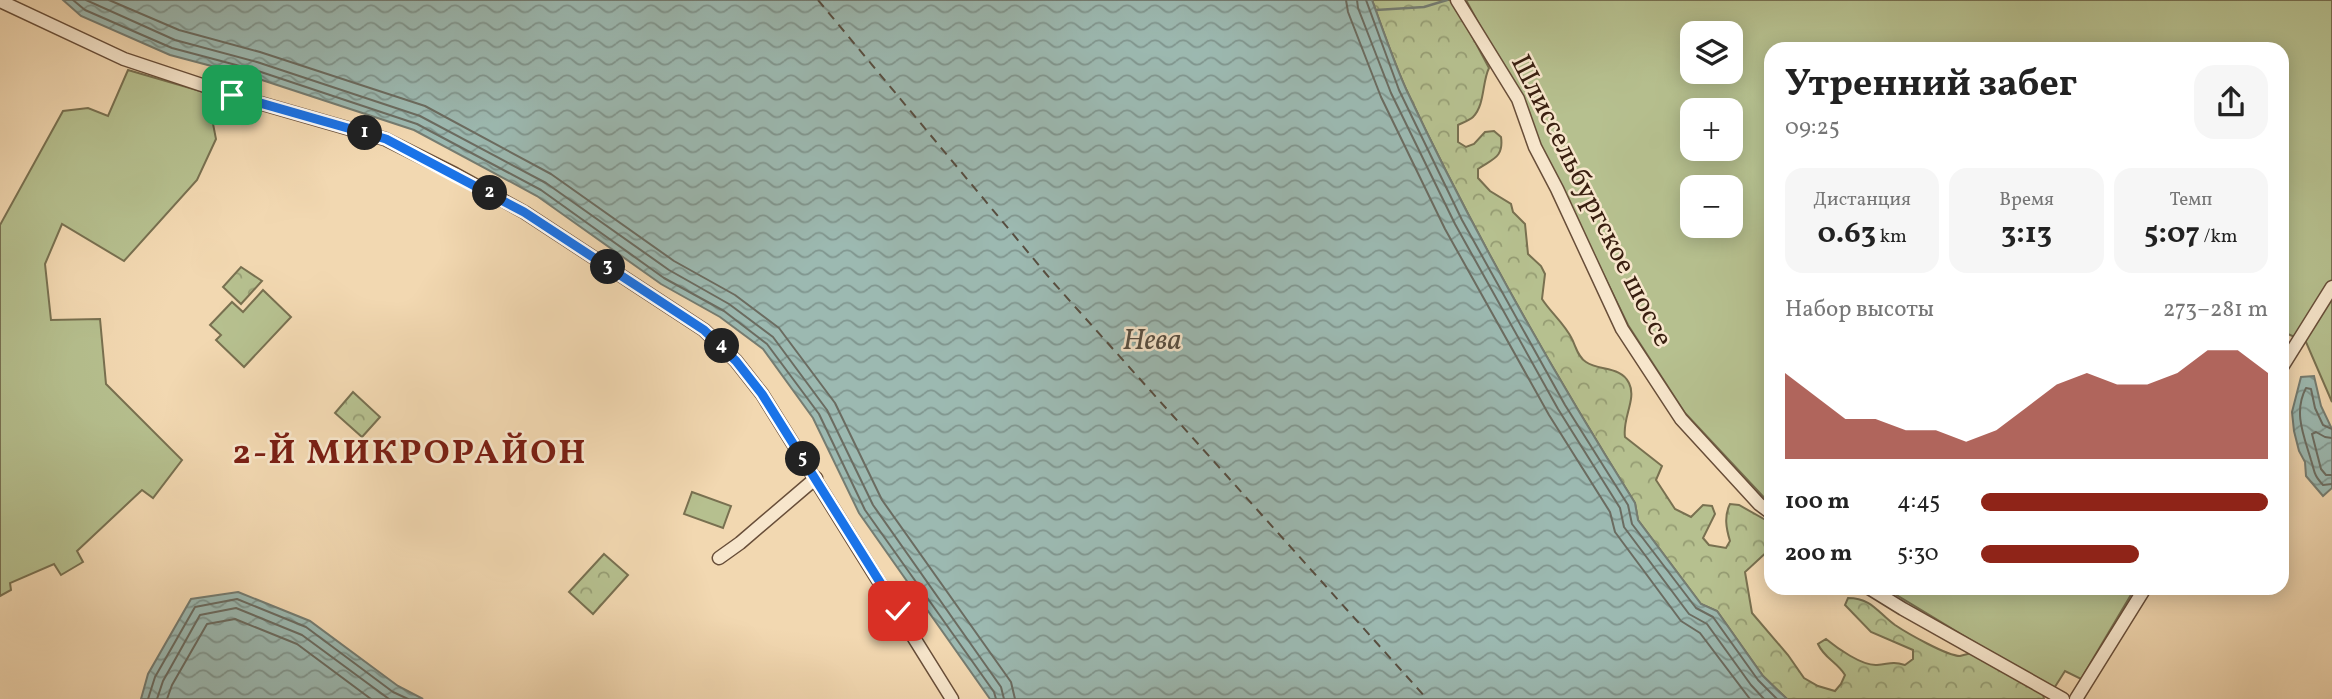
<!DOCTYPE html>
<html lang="ru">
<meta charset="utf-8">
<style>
body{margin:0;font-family:Vollkorn,serif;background:#f6f6f6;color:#222;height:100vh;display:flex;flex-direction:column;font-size:26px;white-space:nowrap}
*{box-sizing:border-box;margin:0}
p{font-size:23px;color:#767676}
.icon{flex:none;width:38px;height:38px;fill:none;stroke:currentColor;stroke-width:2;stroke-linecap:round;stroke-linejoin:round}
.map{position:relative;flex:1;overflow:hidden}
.details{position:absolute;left:1764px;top:42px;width:525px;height:553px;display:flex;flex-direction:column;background:#fff;border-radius:21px;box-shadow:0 4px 18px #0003}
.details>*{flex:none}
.tools{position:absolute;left:1680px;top:21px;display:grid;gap:14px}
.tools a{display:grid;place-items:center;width:63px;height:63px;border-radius:14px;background:#fff;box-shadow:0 4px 18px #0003;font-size:35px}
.pin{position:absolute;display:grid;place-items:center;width:60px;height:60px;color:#fff;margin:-30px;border-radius:14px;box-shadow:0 4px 10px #0006}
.km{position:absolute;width:35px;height:35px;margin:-18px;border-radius:50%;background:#222;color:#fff;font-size:19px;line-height:35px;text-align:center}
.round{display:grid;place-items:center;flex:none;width:74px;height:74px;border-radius:21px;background:#f6f6f6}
.overview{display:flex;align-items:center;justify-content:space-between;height:119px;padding:0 21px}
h1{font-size:38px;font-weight:700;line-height:52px}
.figures{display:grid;grid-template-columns:repeat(3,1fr);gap:10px;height:119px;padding:7px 21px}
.figures div{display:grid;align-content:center;border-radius:18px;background:#f6f6f6;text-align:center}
.figures b{font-size:30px;font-weight:700}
.figures small{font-size:19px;font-weight:400}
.figures p{font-size:19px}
.chart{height:196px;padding:14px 21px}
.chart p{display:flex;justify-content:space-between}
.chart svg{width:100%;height:126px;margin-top:7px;fill:#8f2418;opacity:.7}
ul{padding:0 21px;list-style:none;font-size:23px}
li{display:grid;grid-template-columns:112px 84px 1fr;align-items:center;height:52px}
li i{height:18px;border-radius:9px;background:#8f2418}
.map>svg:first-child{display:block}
</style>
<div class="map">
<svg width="2332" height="699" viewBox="0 0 2332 699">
<defs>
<pattern id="forest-crowns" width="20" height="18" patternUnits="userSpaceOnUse" patternTransform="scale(1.75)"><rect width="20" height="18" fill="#b6c08f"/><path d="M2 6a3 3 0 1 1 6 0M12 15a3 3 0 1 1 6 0" fill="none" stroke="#959c73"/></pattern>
<pattern id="water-waves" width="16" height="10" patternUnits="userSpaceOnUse" patternTransform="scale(1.75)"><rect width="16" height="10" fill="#9cb9b1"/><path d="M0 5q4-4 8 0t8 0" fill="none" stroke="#80968f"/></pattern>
</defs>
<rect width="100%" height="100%" fill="#f2d8b1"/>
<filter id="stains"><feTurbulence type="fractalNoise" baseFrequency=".00286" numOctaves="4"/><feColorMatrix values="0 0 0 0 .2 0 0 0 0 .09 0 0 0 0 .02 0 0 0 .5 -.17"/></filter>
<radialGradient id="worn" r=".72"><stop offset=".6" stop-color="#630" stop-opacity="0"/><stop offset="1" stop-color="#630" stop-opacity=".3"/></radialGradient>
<g fill="#b6c08f" stroke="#787050" stroke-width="2" fill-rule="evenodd">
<path d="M 1466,0 L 2332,0 L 2332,402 L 2306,342 L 2288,334 L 2282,343 L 2282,49 L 1771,49 L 1771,505 L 1685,413 L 1628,325 L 1505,72 ZM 1692,33 L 1731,33 L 1731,72 L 1692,72 ZM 1692,110 L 1731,110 L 1731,149 L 1692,149 ZM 1692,187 L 1731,187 L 1731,226 L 1692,226 Z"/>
<path d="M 128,70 L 207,93 L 216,139 L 197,180 L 124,261 L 62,224 L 45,264 L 51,320 L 100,319 L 106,384 L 182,460 L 153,498 L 142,490 L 77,551 L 83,562 L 61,575 L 54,564 L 10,583 L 11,590 L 0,596 L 0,225 L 63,111 L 88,108 L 108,116 Z"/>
<path d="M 263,290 L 291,317 L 244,367 L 216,340 L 221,335 L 210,325 L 232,302 L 243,312 Z"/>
<path d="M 692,492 L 731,506 L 723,528 L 684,514 Z"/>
<path d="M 1885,588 L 2135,588 L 2081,679 L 2065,671 L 2053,690 Z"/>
</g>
<g fill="url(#forest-crowns)" stroke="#787050" stroke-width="2">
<path d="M 1372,0 L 1453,0 L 1489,68 C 1482,82 1485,105 1473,117 C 1470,120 1462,123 1458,125 L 1458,142 L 1466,147 L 1474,144 L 1485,132 L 1494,131 L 1501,137 C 1504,158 1492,159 1478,169 L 1478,178 L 1490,191 L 1511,204 L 1513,212 L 1525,224 L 1528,254 L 1541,266 L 1545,274 L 1542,299 C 1551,313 1565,324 1572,339 C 1576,347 1578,357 1586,362 C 1599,371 1621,366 1629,383 C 1637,399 1622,418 1625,437 L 1662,466 L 1656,480 L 1675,509 L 1691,517 L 1703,505 L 1712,506 L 1715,514 L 1703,538 L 1709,545 L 1726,548 L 1730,541 C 1726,528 1724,516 1730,504 L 1739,505 L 1771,523 L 1771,548 L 1745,572 L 1752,613 L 1788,655 L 1804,678 L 1818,686 L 1835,691 L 1841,684 L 1845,675 C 1837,662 1824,658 1818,644 L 1826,639 C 1837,648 1862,666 1877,665 C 1890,664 1891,661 1905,665 L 1913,659 L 1913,650 L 1871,632 L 1845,605 L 1848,598 C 1872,598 1878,613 1895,625 C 1907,633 1947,656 1960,656 C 1964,655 1968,654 1971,653 L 2042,689 L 2044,699 L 1787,699 L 1763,676 L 1717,611 L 1701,604 L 1638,520 L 1635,503 C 1551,369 1473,232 1406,89 C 1393,60 1383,30 1372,0 Z"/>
<path d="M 241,267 L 262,281 L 241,304 L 223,287 Z"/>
<path d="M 353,392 L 380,417 L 362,437 L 335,413 Z"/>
<path d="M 604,554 L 628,575 L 593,614 L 569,592 Z"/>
</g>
<g fill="url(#water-waves)" stroke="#757c71" stroke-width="2">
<path d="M 63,0 L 1372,0 C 1383,30 1393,60 1406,89 C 1473,232 1551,369 1635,503 L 1638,520 L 1701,604 L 1717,611 L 1763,676 L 1787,699 L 990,699 L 859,513 L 813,418 L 763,349 L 720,317 L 661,284 L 537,196 L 414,130 L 253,77 L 170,55 L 81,16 Z"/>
<path d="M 2314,376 L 2321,406 L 2332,429 L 2332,488 L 2323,496 L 2306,476 L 2305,462 L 2299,451 L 2294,431 L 2292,412 L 2301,377 Z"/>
<path d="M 238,592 L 310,621 L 398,686 L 423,699 L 141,699 L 148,674 L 191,599 Z"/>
</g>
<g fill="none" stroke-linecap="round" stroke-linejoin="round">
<g stroke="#6b6c61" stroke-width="2">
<path d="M 73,0 L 85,10 L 172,48 L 255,70 L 417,124 L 541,190 L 664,278 L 724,311 L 767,344 L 819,414 L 865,510 L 994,692 L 996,699"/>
<path d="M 86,0 L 175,40 L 257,62 L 420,116 L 546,183 L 669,270 L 729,304 L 773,337 L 827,410 L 873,505 L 1001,687 L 1004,699"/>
<path d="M 109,0 L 179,30 L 260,52 L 425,106 L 551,174 L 674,261 L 735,295 L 779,328 L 835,403 L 882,500 L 1011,682 L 1015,699"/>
<path d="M 1346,0 L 1348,12 L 1381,97 L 1445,229 L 1549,415 L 1610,512 L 1615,532 L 1681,621 L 1700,633 L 1750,699"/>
<path d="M 1357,0 L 1358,8 L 1391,93 L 1455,224 L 1558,409 L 1620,508 L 1624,527 L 1689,614 L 1707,624 L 1751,685 L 1764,699"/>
<path d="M 1366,0 L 1399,90 L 1462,220 L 1565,405 L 1628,505 L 1632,524 L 1696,608 L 1713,617 L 1758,680 L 1777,699"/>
<path d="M 2332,429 L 2323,425 L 2315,408 L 2311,389 L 2306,388 C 2293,412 2304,436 2311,460 C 2315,472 2313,474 2323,485 L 2332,484"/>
<path d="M 2332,438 L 2325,437 L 2316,432 L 2312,434 L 2321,469 L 2326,475 L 2332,475"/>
<path d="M 148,699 L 155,677 L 195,607 L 237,599 L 306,627 L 393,692 L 408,699"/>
<path d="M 157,699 L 163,681 L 200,615 L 236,608 L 302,635 L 389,699"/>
<path d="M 167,699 L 172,685 L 207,624 L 235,619 L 297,644 L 371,699"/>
</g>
<path stroke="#757c71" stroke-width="2.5" d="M 1376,10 L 1424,7 L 1447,0"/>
<path stroke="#574e41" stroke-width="2" stroke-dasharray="9 7" stroke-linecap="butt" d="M 818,0 L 1052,281 L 1427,699"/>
<g stroke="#684e39" stroke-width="15">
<g id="minor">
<path d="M 1457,0 L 1518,99 L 1535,147 L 1557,189 L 1622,329 L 1681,419 L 1759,504 L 1771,513"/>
<path d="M 0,1 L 124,59 L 232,95 L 385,139 L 455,174 L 524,212 L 704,330 L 736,361 L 762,394 L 952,699"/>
<path d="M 2282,367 L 2332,287"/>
<path d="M 719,558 L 740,543 L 816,478"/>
<path d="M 1869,588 L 1903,609 L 2063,699"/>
<path d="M 2076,699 L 2145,588"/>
</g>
</g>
<use href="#minor" stroke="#f7e6cc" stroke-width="12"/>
</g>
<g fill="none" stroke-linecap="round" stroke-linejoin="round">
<g stroke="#fff" stroke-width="14">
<path id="route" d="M 232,95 L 386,139 L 524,212 L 704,330 L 736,361 L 762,394 L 898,611"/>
</g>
<use href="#route" stroke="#1a73e8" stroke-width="9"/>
</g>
<g text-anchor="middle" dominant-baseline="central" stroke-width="5" stroke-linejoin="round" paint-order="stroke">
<g font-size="28" fill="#3a2011" stroke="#f7e6cc">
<text transform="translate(1591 201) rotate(63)">Шлиссельбургское шоссе</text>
</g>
<g font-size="30" font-style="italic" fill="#574e41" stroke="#f7e6cc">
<text x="1152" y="341">Нева</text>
</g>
<g font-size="35" font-weight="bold" letter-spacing="2" fill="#7a1f14" stroke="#f7e6cc">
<text x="410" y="454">2-Й МИКРОРАЙОН</text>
</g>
</g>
<rect width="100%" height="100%" filter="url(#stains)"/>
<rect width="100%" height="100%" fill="url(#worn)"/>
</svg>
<div class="tools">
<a><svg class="icon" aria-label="layers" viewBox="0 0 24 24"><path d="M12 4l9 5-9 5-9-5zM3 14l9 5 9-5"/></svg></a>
<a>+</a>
<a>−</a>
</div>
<div class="pin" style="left:232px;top:95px;background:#1e9e55"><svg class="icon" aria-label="arrive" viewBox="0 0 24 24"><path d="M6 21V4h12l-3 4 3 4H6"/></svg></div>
<div class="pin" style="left:898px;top:611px;background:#d93025"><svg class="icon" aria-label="check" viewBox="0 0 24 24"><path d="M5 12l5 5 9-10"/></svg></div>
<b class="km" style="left:365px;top:133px">1</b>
<b class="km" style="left:490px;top:193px">2</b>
<b class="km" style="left:608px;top:267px">3</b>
<b class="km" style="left:722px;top:346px">4</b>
<b class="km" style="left:803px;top:459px">5</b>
<section class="details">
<div class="overview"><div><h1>Утренний забег</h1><p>09:25</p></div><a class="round"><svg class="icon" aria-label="share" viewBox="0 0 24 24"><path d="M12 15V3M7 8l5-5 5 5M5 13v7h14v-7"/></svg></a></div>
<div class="figures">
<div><p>Дистанция</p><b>0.63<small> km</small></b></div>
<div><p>Время</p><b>3:13</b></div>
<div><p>Темп</p><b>5:07<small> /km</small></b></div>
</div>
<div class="chart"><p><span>Набор высоты</span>273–281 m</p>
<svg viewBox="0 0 160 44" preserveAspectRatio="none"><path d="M0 44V14L10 22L20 30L30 30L40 34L50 34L60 38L70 34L80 26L90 18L100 14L110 18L120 18L130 14L140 6L150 6L160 14V44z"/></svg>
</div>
<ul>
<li><b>100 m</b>4:45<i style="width:100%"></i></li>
<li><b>200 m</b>5:30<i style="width:55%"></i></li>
</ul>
</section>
</div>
